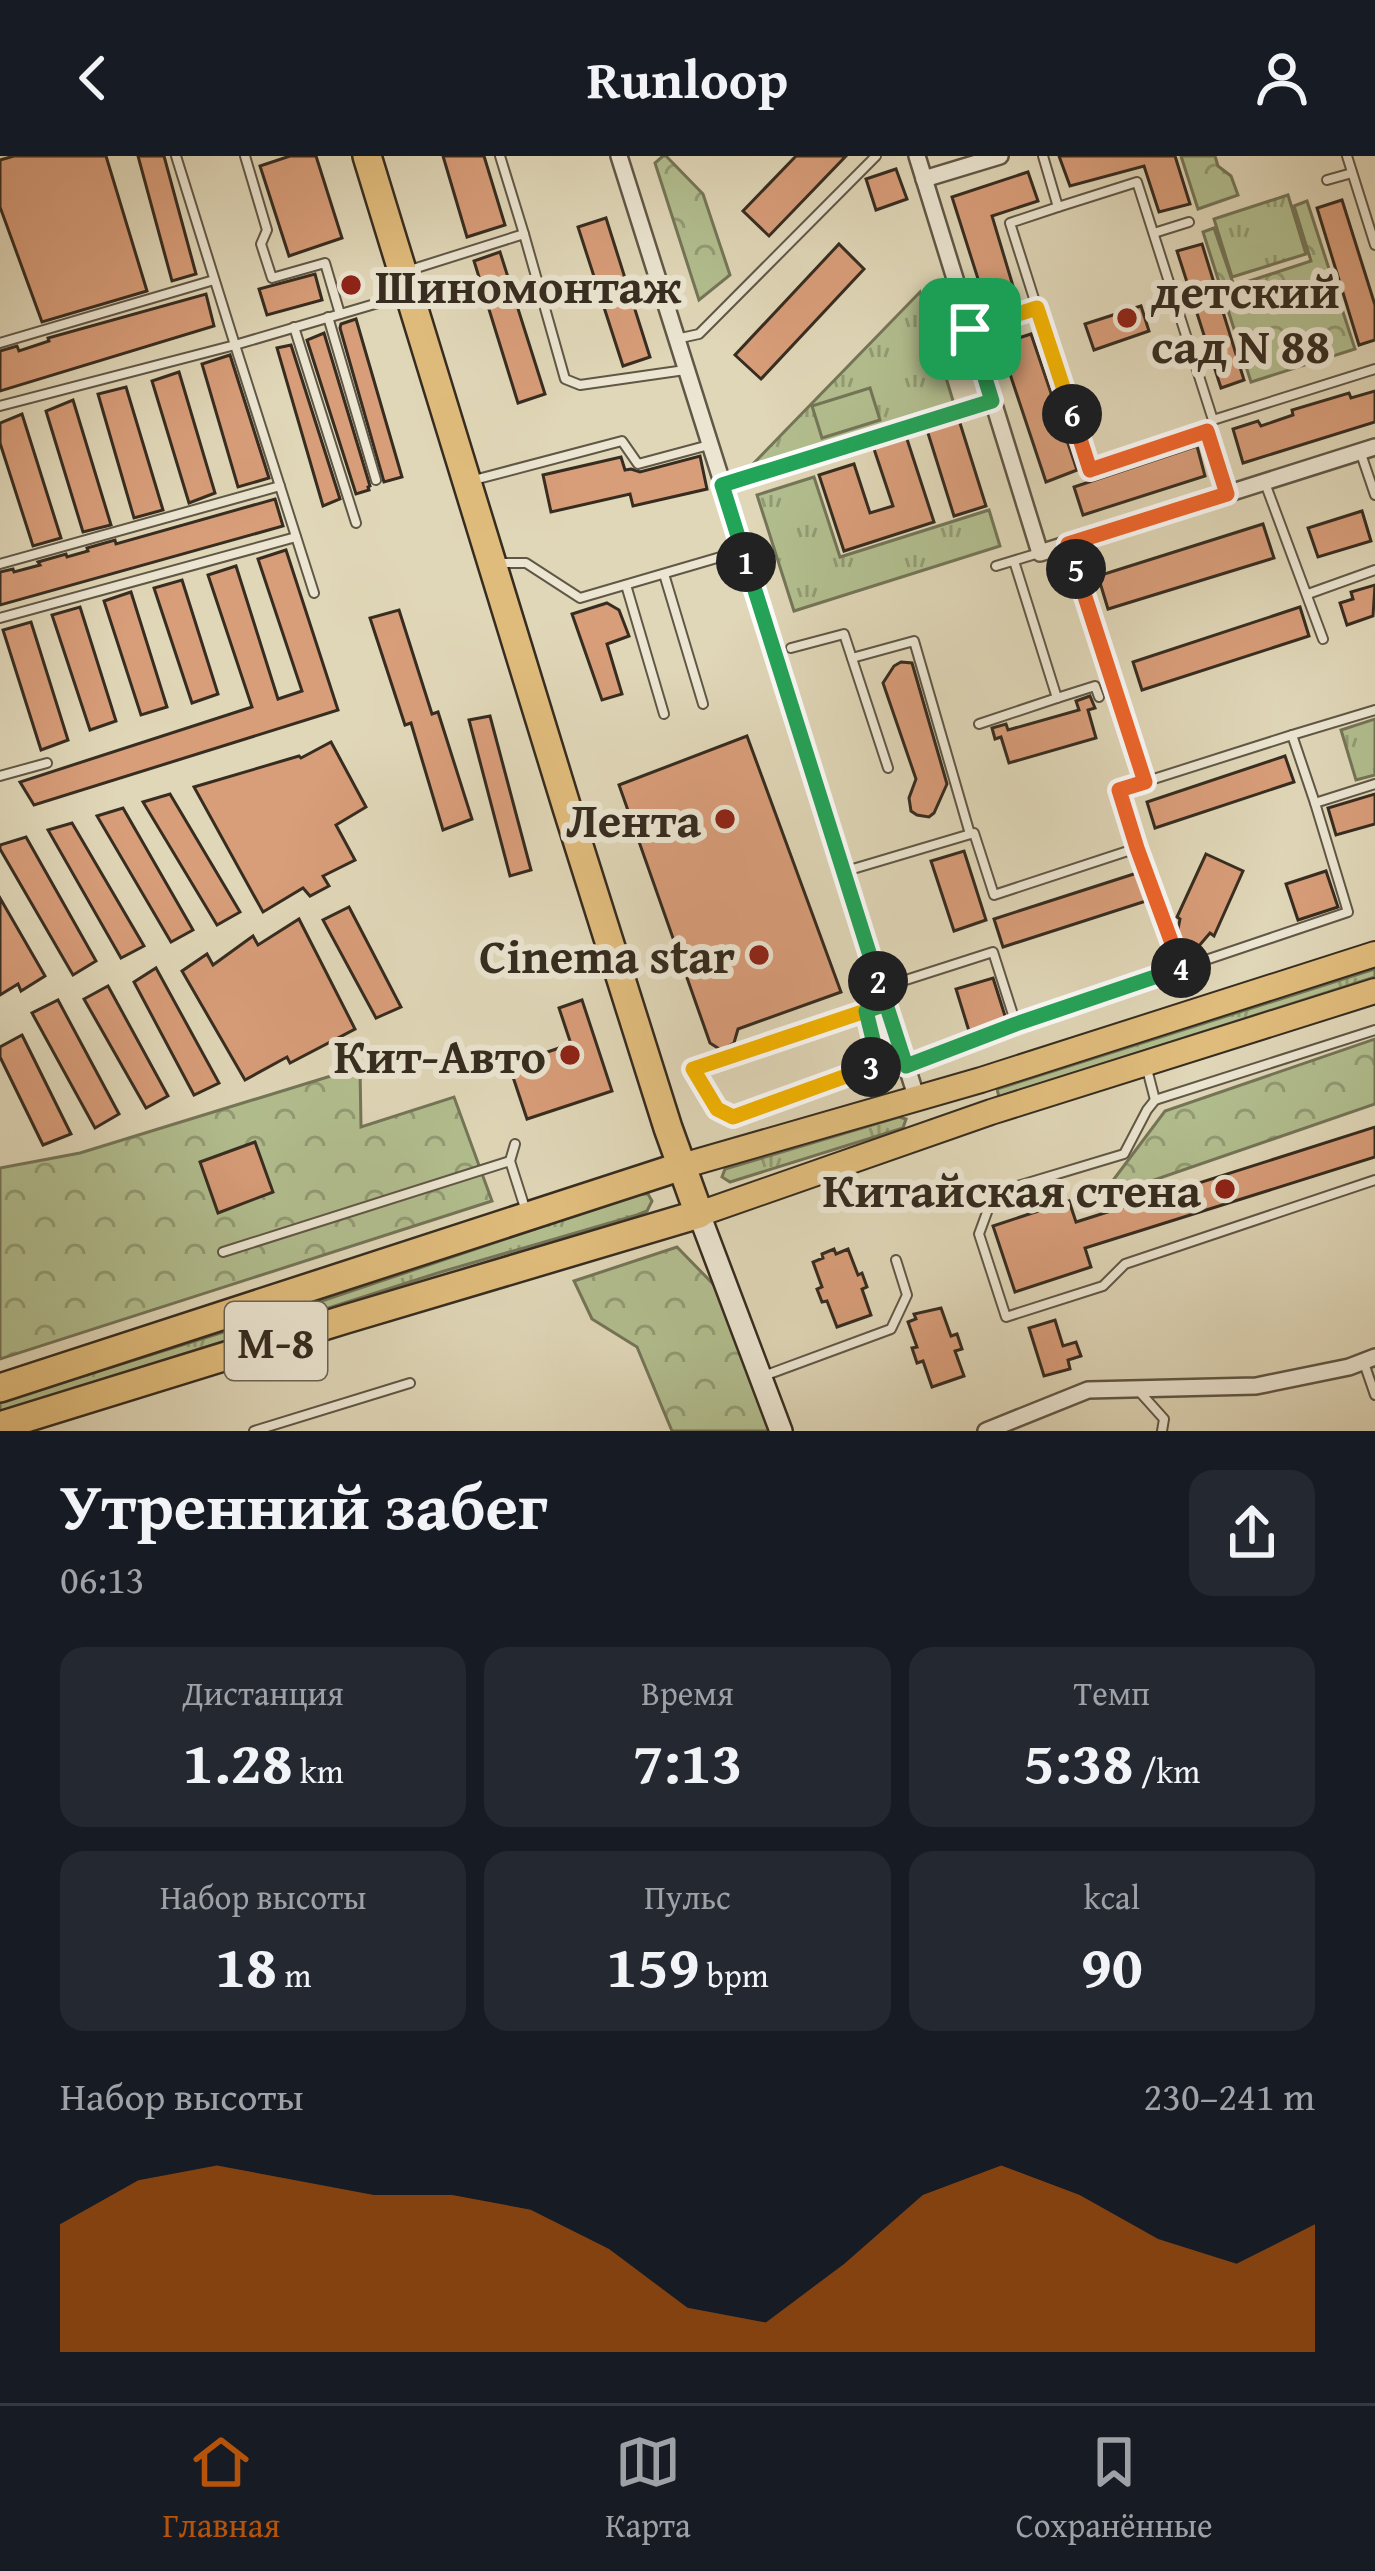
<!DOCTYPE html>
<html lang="ru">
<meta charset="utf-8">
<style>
body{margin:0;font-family:"Gentium Book Plus",serif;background:#242831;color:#f1f3f6;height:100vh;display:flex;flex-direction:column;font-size:45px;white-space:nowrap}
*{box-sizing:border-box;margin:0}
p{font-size:39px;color:#9ea1a6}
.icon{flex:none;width:66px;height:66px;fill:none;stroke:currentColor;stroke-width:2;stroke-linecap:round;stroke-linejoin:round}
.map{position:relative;height:1275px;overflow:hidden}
.panel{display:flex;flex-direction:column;background:#171b24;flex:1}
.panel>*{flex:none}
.pin{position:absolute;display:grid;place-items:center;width:102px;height:102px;color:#fff;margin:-51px;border-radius:24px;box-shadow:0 6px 18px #0006}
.km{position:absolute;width:60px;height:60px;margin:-30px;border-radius:50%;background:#222;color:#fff;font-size:33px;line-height:60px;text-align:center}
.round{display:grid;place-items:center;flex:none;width:126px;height:126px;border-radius:24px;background:#242831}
.head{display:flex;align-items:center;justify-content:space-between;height:204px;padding:0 60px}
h1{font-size:66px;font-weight:600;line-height:90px}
.figures{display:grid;grid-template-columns:repeat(3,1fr);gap:18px;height:204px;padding:12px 60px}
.figures div{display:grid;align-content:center;border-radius:24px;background:#242831;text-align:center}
.figures b{font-size:60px;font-weight:600}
.figures small{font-size:33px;font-weight:400}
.figures p{font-size:33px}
.chart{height:336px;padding:24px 60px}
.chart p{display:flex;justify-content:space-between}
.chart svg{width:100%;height:216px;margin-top:12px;fill:#b45309;opacity:.7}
header{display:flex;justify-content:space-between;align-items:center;height:156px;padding:0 60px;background:#171b24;font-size:54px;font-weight:600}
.tabs{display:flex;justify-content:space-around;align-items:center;height:168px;border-top:3px solid #363941;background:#171b24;font-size:33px;color:#9ea1a6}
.tabs a{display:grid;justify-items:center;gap:6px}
.tabs .current{color:#b45309}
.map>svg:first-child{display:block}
</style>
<header><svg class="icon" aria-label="back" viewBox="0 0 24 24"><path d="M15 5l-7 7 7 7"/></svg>Runloop<svg class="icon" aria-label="person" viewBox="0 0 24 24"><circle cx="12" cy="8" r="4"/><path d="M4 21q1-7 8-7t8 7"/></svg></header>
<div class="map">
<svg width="1375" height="1275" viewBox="0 0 1375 1275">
<defs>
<pattern id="grass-tufts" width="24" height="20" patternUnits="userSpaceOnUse" patternTransform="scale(3)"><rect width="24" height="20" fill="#b2be8f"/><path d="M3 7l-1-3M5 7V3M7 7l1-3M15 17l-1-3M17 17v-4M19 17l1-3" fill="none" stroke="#929b74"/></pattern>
<pattern id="forest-crowns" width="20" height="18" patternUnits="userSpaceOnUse" patternTransform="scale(3)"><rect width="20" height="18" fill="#b2be8f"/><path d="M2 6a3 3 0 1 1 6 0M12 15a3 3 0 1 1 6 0" fill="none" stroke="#929b74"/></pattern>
</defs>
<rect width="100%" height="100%" fill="#e0d7b8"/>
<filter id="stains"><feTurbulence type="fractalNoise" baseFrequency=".00167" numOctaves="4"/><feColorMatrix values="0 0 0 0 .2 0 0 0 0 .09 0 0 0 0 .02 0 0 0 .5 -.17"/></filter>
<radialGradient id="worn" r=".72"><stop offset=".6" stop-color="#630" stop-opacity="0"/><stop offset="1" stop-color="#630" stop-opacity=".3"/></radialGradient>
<g fill="url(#grass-tufts)" stroke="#747558" stroke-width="3">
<path d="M 1288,39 L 1306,98 L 1232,121 L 1214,63 Z"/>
<path d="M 920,136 L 954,248 L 751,310 Z"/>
<path d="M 814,321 L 840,401 L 989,354 L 1000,390 L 794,455 L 757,339 Z"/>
<path d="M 1375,563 L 1375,619 L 1356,624 L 1341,574 Z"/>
<path d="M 1375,813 L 1375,821 L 999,941 L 997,933 Z"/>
<path d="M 899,961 L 906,963 L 903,972 L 730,1026 L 722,1021 L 725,1013 Z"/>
<path d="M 639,1038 L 648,1038 L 652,1045 L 647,1055 L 637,1059 L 441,1116 L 0,1257 L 0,1246 L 304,1151 Z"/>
</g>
<g fill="url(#forest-crowns)" stroke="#747558" stroke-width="3">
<path d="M 663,0 L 666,0 L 703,38 L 730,119 L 699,144 L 655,7 Z"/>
<path d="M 1181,0 L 1215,0 L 1218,10 L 1231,20 L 1238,39 L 1198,53 Z"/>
<path d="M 1307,45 L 1355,193 L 1251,226 L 1203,76 L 1214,72 L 1234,130 L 1311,105 L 1294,50 Z"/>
<path d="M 1375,883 L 1375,948 L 1099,1043 L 1165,955 Z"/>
<path d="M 360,911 L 361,971 L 454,941 L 492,1045 L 0,1203 L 0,1012 L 80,997 Z"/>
<path d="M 677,1091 L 715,1130 L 771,1275 L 672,1275 L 637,1191 L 592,1163 L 574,1125 Z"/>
</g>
<path fill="#b2be8f" stroke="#747558" stroke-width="3" d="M 870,232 L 880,264 L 822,282 L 812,250 Z"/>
<g fill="#d89d79" stroke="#362c20" stroke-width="3">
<path d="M 14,0 L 106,0 L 147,135 L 42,166 L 0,51 L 0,4 Z"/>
<path d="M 138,0 L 164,0 L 196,118 L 172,125 Z"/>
<path d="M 290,0 L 316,0 L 342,82 L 289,100 L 260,10 Z"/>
<path d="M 443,0 L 484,0 L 505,69 L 467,81 Z"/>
<path d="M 796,0 L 846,0 L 769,80 L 743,55 Z"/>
<path d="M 1059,0 L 1175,0 L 1190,48 L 1159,56 L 1144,10 L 1070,30 Z"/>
<path d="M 896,13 L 907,43 L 876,54 L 866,23 Z"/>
<path d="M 1028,16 L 1038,45 L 992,60 L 1016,140 L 986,148 L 952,41 Z"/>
<path d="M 1342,44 L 1375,149 L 1375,184 L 1359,189 L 1317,52 Z"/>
<path d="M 606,62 L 650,201 L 623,210 L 578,71 Z"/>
<path d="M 839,88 L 864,113 L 761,223 L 735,199 Z"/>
<path d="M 1202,88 L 1244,224 L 1221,232 L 1177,95 Z"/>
<path d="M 500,96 L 545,238 L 518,247 L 474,105 Z"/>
<path d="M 315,118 L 322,144 L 267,159 L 259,133 Z"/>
<path d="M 206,138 L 214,170 L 0,235 L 0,195 L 17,190 L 19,195 L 49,185 L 48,182 Z"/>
<path d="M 1141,150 L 1149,175 L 1094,194 L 1085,168 Z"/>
<path d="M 356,163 L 402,321 L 384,326 L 340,172 L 341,168 Z"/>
<path d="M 324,177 L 370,330 L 368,331 L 369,334 L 356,338 L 307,184 Z"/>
<path d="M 1031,178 L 1077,314 L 1046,326 L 1000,188 Z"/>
<path d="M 291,189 L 340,343 L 323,350 L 277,192 Z"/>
<path d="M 230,199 L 269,322 L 238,331 L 202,208 Z"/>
<path d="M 179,216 L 215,337 L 189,347 L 152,225 Z"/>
<path d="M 126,231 L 163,354 L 134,362 L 98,238 Z"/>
<path d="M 1375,235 L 1375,266 L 1243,307 L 1233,273 L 1258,265 L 1261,270 L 1293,259 L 1292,254 L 1349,237 L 1351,242 Z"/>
<path d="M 73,244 L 111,369 L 83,376 L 46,255 Z"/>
<path d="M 22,258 L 61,382 L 33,390 L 0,287 L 0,267 Z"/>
<path d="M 959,264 L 986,350 L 954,360 L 927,274 Z"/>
<path d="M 906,280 L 934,366 L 844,395 L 819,319 L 854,308 L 870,357 L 893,350 L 873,290 Z"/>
<path d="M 1197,290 L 1205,320 L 1083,359 L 1074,331 Z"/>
<path d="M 700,300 L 707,333 L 633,350 L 630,338 L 551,356 L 543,319 L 621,301 L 625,314 L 631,313 L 640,316 Z"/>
<path d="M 275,343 L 283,370 L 0,449 L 0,416 L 13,413 L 14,416 L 40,409 L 38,406 L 66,398 L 67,401 L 88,395 L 87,392 L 115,384 L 116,388 Z"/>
<path d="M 1362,355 L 1371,385 L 1318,401 L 1308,372 Z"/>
<path d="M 1263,368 L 1274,402 L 1108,453 L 1098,420 Z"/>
<path d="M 286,394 L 338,554 L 34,649 L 20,626 L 252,551 L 208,419 L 236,410 L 278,543 L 302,535 L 258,403 Z"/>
<path d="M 182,424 L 218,538 L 192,547 L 154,432 Z"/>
<path d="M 1375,429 L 1373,460 L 1347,469 L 1340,447 L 1353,443 L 1351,436 Z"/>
<path d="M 131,436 L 167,551 L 141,559 L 104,445 Z"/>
<path d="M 607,447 L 619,454 L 629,480 L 607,488 L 622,538 L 602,544 L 572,458 Z"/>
<path d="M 80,451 L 116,565 L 90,574 L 52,459 Z"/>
<path d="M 1300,451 L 1309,480 L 1142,534 L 1133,506 Z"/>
<path d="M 399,454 L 432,558 L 438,556 L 472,663 L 443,674 L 411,567 L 405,569 L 370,462 Z"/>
<path d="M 31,466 L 68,584 L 41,594 L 3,474 Z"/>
<path d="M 901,506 L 912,507 L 947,628 L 934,657 L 929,661 L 917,659 L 911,655 L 909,642 L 916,623 L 883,527 L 894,510 Z"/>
<path d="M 1090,540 L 1095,552 L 1088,554 L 1096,582 L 1009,607 L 1001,581 L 995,583 L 992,572 L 1006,568 L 1008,574 L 1079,554 L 1076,545 Z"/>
<path d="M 490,560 L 531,714 L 510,720 L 469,564 Z"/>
<path d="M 747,580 L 841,836 L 738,873 L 734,887 L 721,894 L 710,887 L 619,629 Z"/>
<path d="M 331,586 L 366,651 L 336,669 L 355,704 L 323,720 L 329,730 L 310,740 L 303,732 L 263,756 L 194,631 L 299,600 L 301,602 Z"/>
<path d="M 1285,600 L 1294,626 L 1155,672 L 1147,646 Z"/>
<path d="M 170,638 L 240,756 L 217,769 L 143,646 Z"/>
<path d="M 1375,638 L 1375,668 L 1336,679 L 1328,652 Z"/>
<path d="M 123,652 L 193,774 L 171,786 L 97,660 Z"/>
<path d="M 72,667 L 144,790 L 121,802 L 48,674 Z"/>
<path d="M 26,681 L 96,805 L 73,819 L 0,693 L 0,689 Z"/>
<path d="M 964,695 L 986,764 L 954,775 L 931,705 Z"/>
<path d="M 1206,698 L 1243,715 L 1214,780 L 1210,777 L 1198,791 L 1187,792 L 1181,788 L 1177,778 L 1180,763 L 1177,761 Z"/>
<path d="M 1326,715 L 1338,751 L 1298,764 L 1286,728 Z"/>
<path d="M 1137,717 L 1146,745 L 1003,791 L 994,763 Z"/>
<path d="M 0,742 L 45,820 L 21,835 L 18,828 L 0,839 Z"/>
<path d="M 349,751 L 401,851 L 376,862 L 323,764 Z"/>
<path d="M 299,763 L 355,873 L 290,907 L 287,901 L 245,924 L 182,815 L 207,798 L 213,809 L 253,780 L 258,789 Z"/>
<path d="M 156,812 L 219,927 L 194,939 L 134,826 Z"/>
<path d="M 993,822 L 1006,863 L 969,875 L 956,833 Z"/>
<path d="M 108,830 L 168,940 L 146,952 L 84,843 Z"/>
<path d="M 58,844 L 119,958 L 95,972 L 32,857 Z"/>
<path d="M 582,844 L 612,935 L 527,963 L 509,909 L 571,888 L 559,852 Z"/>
<path d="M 22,879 L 71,978 L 43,989 L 0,901 L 0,891 Z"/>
<path d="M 1375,971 L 1375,1001 L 1085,1092 L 1091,1111 L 1015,1136 L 993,1070 L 1069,1045 L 1076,1066 Z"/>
<path d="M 255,986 L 273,1036 L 218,1057 L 200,1006 Z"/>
<path d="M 834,1093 L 836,1098 L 848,1093 L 858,1119 L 862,1117 L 867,1131 L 862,1133 L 871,1159 L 837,1171 L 827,1145 L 822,1146 L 817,1133 L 822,1131 L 813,1106 L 823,1102 L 822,1098 Z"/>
<path d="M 941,1152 L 951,1180 L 957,1178 L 962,1193 L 955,1195 L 964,1220 L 932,1231 L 923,1205 L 917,1207 L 912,1192 L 917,1191 L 908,1166 L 916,1163 L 914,1158 Z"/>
<path d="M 1055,1164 L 1063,1190 L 1076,1186 L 1081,1200 L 1068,1204 L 1070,1213 L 1044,1220 L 1029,1172 Z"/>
</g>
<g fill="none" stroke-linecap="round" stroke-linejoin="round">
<g stroke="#605746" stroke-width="12">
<g id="lane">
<path d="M 245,0 L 267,74 L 261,88 L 272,122 L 325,107 L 340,158"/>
<path d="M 500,0 L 524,78"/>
<path d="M 1347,0 L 1375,89"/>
<path d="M 1327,24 L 1352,17"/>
<path d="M 1154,77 L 1189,66"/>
<path d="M 410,114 L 524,78 L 565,223 L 580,229 L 685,214"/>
<path d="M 1037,152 L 1010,67 L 1058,51"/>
<path d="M 328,161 L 376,324"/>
<path d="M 294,171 L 356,367"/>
<path d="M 971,172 L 1037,152 L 1090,314 L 1207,275 L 1213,264 L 1137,26 L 1058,51 L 1043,0"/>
<path d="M 676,183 L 699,178 L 876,0"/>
<path d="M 0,187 L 214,124"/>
<path d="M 0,250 L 235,189 L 176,0"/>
<path d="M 1213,264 L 1375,213"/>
<path d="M 1207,275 L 1227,337"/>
<path d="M 1360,295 L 1375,339"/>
<path d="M 474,324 L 622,285 L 638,308 L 709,289"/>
<path d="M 1265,327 L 1323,483"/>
<path d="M 723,328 L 992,245"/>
<path d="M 1068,389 L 1145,626"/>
<path d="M 1014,405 L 1057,542 L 1095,530 L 1099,541"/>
<path d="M 496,407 L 526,407 L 580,442 L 741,395"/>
<path d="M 0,408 L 280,330"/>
<path d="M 996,410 L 1039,397"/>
<path d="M 664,418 L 703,548"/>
<path d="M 626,429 L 664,558"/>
<path d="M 314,437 L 235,189 L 402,140"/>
<path d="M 1308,438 L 1375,414"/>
<path d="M 0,462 L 296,381"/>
<path d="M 791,492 L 844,478 L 888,612"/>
<path d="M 852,502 L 914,485 L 970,678"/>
<path d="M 979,568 L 1057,542"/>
<path d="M 0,620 L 47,607"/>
<path d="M 1315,647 L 1292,579 L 1375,554"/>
<path d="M 1137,692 L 1181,812"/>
<path d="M 846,715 L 974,677 L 994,739 L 1137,692 L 1119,634 L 1292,579"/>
<path d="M 884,831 L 993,796 L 1016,868"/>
<path d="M 866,855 L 879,908 L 738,959 C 714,961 704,931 693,913 L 886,848"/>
<path d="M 906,910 L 1016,868 L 1348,756 L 1315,647 L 1375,628"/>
<path d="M 1147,913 L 1155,944 L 1375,874"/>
<path d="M 1155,944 L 1147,954 L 1124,998 L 994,1037 L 979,1078 L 1006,1161 L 1103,1130 L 1125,1108 L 1375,1024"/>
<path d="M 515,988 L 510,1005 L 525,1052"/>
<path d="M 223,1096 L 510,1005"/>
<path d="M 1364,1207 L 1375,1239"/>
<path d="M 761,1221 L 891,1173 L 907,1139 L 896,1104"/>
<path d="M 1138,1234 L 1164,1263 L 1162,1275"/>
<path d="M 254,1275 L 410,1227"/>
</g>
</g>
<g stroke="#605746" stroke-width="20">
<g id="street">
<path d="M 619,0 L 917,943"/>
<path d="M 917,0 L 1040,397 L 1375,291"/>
<path d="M 924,23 L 1000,0"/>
<path d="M 986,1275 L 1088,1234 L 1256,1230 L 1349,1211 L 1375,1201"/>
</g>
</g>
<g stroke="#362c20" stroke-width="26">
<path id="secondary" d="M 699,1058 L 781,1275"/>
</g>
<g stroke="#362c20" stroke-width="28">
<g id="primary">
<path d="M 682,1010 L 981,924 L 1375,798"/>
<path d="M 699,1058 L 991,956 L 1375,835"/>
</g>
</g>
<g stroke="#362c20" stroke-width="32">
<g id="highway">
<path d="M 0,1232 L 682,1010"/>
<path d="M 0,1270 L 346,1163 L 699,1058 L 668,972 L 567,652 L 367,0"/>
</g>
</g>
<use href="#lane" stroke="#ebe5d1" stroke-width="8"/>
<use href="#street" stroke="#ebe5d1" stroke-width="15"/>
<use href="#secondary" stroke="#ebe5d1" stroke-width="21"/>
<use href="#primary" stroke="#e0bc7c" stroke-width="24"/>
<use href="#highway" stroke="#e0bc7c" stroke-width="27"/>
</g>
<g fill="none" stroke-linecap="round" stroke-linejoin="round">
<g stroke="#fff" stroke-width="24">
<path id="split-1" d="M 746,406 L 722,329 L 992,245 L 970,173"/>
</g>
<g stroke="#fff" stroke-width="24">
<path id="split-2" d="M 746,406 L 878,825"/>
</g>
<g stroke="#fff" stroke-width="24">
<path id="split-3" d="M 871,911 L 733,961 L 717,953 L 693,913 L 886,848 L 878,825"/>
</g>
<g stroke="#fff" stroke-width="24">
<path id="split-4" d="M 871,911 L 879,908 L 866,855 L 886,848 L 906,910 L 1016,868 L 1181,812"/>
</g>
<g stroke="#fff" stroke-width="24">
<path id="split-5" d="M 1076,413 L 1145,626 L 1119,634 L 1137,692 L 1181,812"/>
</g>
<g stroke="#fff" stroke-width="24">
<path id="split-6" d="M 1072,258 L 1090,314 L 1207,275 L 1227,338 L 1068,388 L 1076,413"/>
</g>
<g stroke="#fff" stroke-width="24">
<path id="split-7" d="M 970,173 L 1037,152 L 1072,258"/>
</g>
<use href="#split-1" stroke="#22a559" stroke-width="15"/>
<use href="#split-2" stroke="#22a559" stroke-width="15"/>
<use href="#split-3" stroke="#f5b400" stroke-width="15"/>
<use href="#split-4" stroke="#22a559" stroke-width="15"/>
<use href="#split-5" stroke="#f0652b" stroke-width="15"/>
<use href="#split-6" stroke="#f0652b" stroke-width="15"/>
<use href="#split-7" stroke="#f5b400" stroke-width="15"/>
</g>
<g fill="#8f2418" stroke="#ebe5d1" stroke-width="4.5">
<circle cx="351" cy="129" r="12"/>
<circle cx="1127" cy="162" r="12"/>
<circle cx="725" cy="663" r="12"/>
<circle cx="759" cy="799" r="12"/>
<circle cx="570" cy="899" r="12"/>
<circle cx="1225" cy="1033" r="12"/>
</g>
<g text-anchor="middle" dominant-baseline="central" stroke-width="12" stroke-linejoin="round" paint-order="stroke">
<rect fill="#ebe5d1" stroke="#6c6455" stroke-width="3" x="225" y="1146" width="102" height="78" rx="9"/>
<g font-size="45" font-weight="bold" fill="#362c20">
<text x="276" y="1185">М-8</text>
</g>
<g font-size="48" font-weight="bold" fill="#362c20" stroke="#ebe5d1" text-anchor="end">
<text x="375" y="129" text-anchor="start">Шиномонтаж</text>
<text x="1151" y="134" text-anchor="start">детский<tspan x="1151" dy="55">сад N 88</tspan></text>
<text x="701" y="663">Лента</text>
<text x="735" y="799">Cinema star</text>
<text x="546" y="899">Кит-Авто</text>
<text x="1201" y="1033">Китайская стена</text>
</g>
</g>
<rect width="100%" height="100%" filter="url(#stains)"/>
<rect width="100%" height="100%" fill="url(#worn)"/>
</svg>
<div class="pin" style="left:970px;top:173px;background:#1e9e55"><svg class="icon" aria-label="arrive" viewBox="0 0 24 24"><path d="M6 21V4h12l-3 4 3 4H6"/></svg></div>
<b class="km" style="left:746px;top:406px">1</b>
<b class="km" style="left:878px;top:825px">2</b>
<b class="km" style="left:871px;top:911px">3</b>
<b class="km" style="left:1181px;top:812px">4</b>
<b class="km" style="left:1076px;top:413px">5</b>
<b class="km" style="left:1072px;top:258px">6</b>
</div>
<section class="panel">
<div class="head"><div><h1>Утренний забег</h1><p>06:13</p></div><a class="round"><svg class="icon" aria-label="share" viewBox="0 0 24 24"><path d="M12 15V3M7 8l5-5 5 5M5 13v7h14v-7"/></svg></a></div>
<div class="figures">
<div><p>Дистанция</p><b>1.28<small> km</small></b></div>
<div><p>Время</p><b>7:13</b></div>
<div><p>Темп</p><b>5:38<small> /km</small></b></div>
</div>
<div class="figures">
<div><p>Набор высоты</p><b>18<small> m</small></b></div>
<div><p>Пульс</p><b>159<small> bpm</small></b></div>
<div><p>kcal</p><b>90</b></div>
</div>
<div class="chart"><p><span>Набор высоты</span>230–241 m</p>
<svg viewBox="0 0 160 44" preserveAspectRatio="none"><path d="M0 44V18L10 9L20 6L30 9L40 12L50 12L60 15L70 23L80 35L90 38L100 26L110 12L120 6L130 12L140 21L150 26L160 18V44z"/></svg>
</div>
</section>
<nav class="tabs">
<a class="current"><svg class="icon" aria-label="home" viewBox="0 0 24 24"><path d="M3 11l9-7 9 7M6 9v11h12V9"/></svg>Главная</a>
<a><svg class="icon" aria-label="map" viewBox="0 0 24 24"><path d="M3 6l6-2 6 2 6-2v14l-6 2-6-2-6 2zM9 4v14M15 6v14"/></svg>Карта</a>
<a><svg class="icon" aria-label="saved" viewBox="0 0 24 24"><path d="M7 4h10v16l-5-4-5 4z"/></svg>Сохранённые</a>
</nav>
